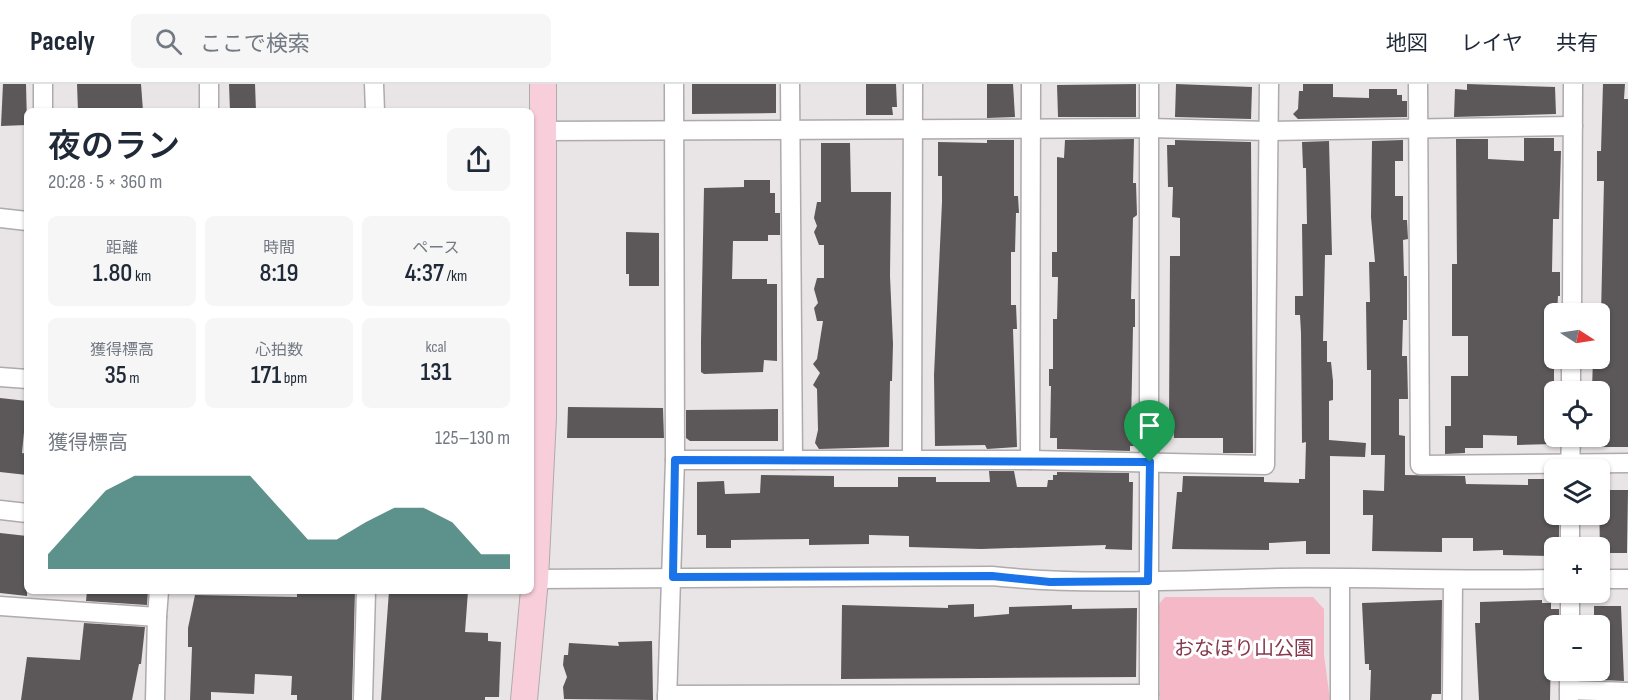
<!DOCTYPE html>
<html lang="ja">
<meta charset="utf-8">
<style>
body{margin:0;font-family:"Sofia Sans Condensed","Noto Sans JP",sans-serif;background:#f6f6f7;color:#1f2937;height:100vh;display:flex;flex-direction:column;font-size:22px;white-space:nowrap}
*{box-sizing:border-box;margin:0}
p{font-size:20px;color:#747a83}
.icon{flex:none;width:33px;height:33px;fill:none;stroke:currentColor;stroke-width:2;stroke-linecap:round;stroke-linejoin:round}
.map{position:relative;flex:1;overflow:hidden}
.panel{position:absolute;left:24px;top:24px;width:510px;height:486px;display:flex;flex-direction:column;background:#fff;border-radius:9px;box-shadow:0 2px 4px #0004}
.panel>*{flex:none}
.needle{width:39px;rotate:102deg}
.buttons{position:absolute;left:1544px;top:219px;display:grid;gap:12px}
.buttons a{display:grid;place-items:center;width:66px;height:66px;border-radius:9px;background:#fff;box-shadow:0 2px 4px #0004;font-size:30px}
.pin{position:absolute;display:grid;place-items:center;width:51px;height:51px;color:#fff;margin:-62px -26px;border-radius:50% 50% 50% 0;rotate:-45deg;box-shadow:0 0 6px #0007}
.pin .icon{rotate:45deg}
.round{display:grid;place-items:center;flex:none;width:63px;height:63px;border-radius:9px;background:#f6f6f7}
.head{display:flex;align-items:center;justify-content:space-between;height:102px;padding:0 24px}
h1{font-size:33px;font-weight:600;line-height:45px}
.metrics{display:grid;grid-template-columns:repeat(3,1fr);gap:9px;height:102px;padding:6px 24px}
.metrics div{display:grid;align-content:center;border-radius:9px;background:#f6f6f7;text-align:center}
.metrics b{font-size:26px;font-weight:600}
.metrics small{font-size:16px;font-weight:400}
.metrics p{font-size:16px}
.chart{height:168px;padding:12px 24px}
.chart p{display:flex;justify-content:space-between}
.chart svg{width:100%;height:108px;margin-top:6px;fill:#19645c;opacity:.7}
header{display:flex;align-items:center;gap:36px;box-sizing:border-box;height:84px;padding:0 30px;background:#fff;border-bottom:2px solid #e0e1e3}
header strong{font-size:28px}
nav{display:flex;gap:33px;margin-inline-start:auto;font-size:21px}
.search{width:420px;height:54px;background:#f6f6f7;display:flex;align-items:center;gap:15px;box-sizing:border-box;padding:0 21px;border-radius:9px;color:#747a83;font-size:22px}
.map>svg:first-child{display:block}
</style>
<header>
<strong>Pacely</strong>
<div class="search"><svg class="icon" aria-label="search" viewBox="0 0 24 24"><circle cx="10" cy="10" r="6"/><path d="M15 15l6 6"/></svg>ここで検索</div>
<nav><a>地図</a><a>レイヤ</a><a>共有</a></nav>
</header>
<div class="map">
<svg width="1628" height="616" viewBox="0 0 1628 616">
<rect width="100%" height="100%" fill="#e9e4e5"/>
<path fill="#f4b8c6" d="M 1165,513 L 1313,513 L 1324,525 L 1324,571 L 1330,616 L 1160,616 L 1159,520 Z"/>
<g fill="#5c5859">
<path d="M 3,0 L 26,0 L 27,41 L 1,42 Z"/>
<path d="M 77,0 L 141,0 L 143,27 L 78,27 Z"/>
<path d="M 229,0 L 255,0 L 256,27 L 230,27 Z"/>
<path d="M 692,0 L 776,0 L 776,29 L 692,30 Z"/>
<path d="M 866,0 L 896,0 L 897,23 L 892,23 L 893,31 L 866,31 Z"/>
<path d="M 987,0 L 1013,0 L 1015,33 L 987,34 Z"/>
<path d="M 1136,0 L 1136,33 L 1058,33 L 1057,1 Z"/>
<path d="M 1176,0 L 1252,3 L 1251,35 L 1175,33 Z"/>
<path d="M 1303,0 L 1333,0 L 1333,13 L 1369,14 L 1369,5 L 1397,5 L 1397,11 L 1402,11 L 1402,17 L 1407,17 L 1407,33 L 1298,35 L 1293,30 L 1298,25 L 1299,7 L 1303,7 Z"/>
<path d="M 1467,0 L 1555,3 L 1556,30 L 1454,33 L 1455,5 L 1467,6 Z"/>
<path d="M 1603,0 L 1625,0 L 1624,15 L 1628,15 L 1628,363 L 1599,363 L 1600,307 L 1592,306 L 1593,274 L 1599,274 L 1599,231 L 1601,231 L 1604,97 L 1597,97 L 1597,67 L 1601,67 Z"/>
<path d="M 1524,54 L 1554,54 L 1554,67 L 1561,67 L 1559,135 L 1553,135 L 1552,188 L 1560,188 L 1560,212 L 1558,212 L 1557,230 L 1554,230 L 1554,360 L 1517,361 L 1517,352 L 1483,351 L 1483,364 L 1465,364 L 1465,369 L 1445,370 L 1445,342 L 1451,342 L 1451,292 L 1468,292 L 1468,252 L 1452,252 L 1452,180 L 1457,180 L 1456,55 L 1488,55 L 1488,75 L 1524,77 Z"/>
<path d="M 1134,55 L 1133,99 L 1136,99 L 1137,131 L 1133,134 L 1131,215 L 1135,215 L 1135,243 L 1133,243 L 1131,342 L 1136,342 L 1136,362 L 1130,362 L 1130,367 L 1057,365 L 1057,354 L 1050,354 L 1051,302 L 1049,302 L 1049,285 L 1053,285 L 1053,235 L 1057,235 L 1058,193 L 1052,193 L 1052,168 L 1057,168 L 1057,73 L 1064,74 L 1065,56 Z"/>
<path d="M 987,56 L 1014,56 L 1014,112 L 1018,112 L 1019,129 L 1016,129 L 1015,168 L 1011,168 L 1011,221 L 1016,221 L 1017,245 L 1013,245 L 1017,363 L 987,365 L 985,361 L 935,362 L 934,291 L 942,118 L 942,92 L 938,92 L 938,58 L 987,59 Z"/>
<path d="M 1175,56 L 1251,58 L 1253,369 L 1223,369 L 1223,354 L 1174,354 L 1173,335 L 1169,335 L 1170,172 L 1180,172 L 1180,134 L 1172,133 L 1173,103 L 1168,103 L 1167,61 L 1175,61 Z"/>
<path d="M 1403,56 L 1403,77 L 1395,77 L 1395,112 L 1403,112 L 1403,136 L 1407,136 L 1408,155 L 1403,156 L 1404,192 L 1407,192 L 1407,236 L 1403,236 L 1402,272 L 1407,272 L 1408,315 L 1399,315 L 1399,351 L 1405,352 L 1405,391 L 1465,392 L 1466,400 L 1528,401 L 1528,395 L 1554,395 L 1554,433 L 1559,433 L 1559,463 L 1554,464 L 1550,472 L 1503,471 L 1503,466 L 1473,467 L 1473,454 L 1442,454 L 1442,468 L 1372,467 L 1373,431 L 1363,431 L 1363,406 L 1384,407 L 1385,371 L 1371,371 L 1371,286 L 1367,286 L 1366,218 L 1370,218 L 1369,178 L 1375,178 L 1371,133 L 1372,57 Z"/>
<path d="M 1329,57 L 1332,171 L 1325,171 L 1323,257 L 1327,257 L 1327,278 L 1331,278 L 1333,297 L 1333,316 L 1329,317 L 1329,356 L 1366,359 L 1365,373 L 1330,372 L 1330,470 L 1306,470 L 1306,457 L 1269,459 L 1269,466 L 1172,465 L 1177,408 L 1182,408 L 1183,392 L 1264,393 L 1264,398 L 1299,399 L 1299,395 L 1305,395 L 1306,358 L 1302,359 L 1301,249 L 1300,231 L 1295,231 L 1295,212 L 1303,212 L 1302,140 L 1307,140 L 1306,84 L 1303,84 L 1302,58 Z"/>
<path d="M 821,59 L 850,59 L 851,108 L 891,108 L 890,192 L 893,260 L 892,297 L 890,297 L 889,363 L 819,365 L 815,359 L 818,346 L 817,305 L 813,301 L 820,289 L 813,280 L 817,275 L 823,237 L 817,237 L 814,224 L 818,219 L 814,205 L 817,194 L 824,194 L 824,161 L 819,161 L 814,148 L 817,142 L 814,134 L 817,118 L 821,118 Z"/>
<path d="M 744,96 L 770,96 L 770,109 L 775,109 L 775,129 L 780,129 L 780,151 L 768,151 L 768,157 L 733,157 L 732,195 L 767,195 L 767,200 L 777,200 L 777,277 L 764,276 L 763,288 L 704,290 L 701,288 L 701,257 L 704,104 L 744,103 Z"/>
<path d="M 626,148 L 659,149 L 659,202 L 629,202 L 629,190 L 626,190 Z"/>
<path d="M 0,314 L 27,317 L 22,369 L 27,370 L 27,391 L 0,388 Z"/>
<path d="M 568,323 L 663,324 L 664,354 L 567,354 Z"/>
<path d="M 778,325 L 778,357 L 690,357 L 686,354 L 686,326 Z"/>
<path d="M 989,387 L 1014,387 L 1017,403 L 1047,403 L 1048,396 L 1053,396 L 1053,391 L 1057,391 L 1057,388 L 1129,389 L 1129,398 L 1133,398 L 1132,466 L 1105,465 L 1106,461 L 981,465 L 909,463 L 909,452 L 869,451 L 869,460 L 809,461 L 809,455 L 731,456 L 731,464 L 706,464 L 706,451 L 697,451 L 697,398 L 724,397 L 725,410 L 760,409 L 761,391 L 834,392 L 834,403 L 898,403 L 898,393 L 936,393 L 936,398 L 990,398 Z"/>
<path d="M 1599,406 L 1628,406 L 1627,469 L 1600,469 Z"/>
<path d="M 0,449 L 27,452 L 27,512 L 0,509 Z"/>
<path d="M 87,507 L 148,507 L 147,521 L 86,517 Z"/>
<path d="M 297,507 L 355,507 L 352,616 L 297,616 L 297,611 L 291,611 L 292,592 L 255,590 L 254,610 L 211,608 L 211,616 L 190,616 L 192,563 L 188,563 L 188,544 L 195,511 L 297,513 Z"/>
<path d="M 389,507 L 468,507 L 465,548 L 488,549 L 488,557 L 501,558 L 499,613 L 485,613 L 485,616 L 381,616 Z"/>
<path d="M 1442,516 L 1441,610 L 1432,610 L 1431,616 L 1370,616 L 1371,586 L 1369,586 L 1369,580 L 1365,580 L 1362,519 Z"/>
<path d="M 1542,516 L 1542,519 L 1551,519 L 1551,525 L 1559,525 L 1559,542 L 1554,542 L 1551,563 L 1550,616 L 1479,616 L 1475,539 L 1480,539 L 1480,518 Z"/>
<path d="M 974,520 L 974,533 L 1009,530 L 1009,523 L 1072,521 L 1072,525 L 1137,524 L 1136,593 L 841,595 L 842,521 L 948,524 L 948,521 Z"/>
<path d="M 1594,522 L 1621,522 L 1624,597 L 1599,596 L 1599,542 L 1594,542 Z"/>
<path d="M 84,539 L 145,543 L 141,580 L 139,580 L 132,616 L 21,616 L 27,573 L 80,576 Z"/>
<path d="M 652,557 L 653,616 L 564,615 L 563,603 L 567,593 L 563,581 L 564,571 L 568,571 L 569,559 L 619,562 L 618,558 Z"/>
</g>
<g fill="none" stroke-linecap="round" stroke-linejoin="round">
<g stroke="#afaaab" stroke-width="21">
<g id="street">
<path d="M 43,0 L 43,27"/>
<path d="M 209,0 L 209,27"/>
<path d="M 374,0 L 375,27"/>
<path d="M 790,0 L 793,376"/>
<path d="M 1418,0 L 1420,381 L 1628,379"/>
<path d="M 543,47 L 1149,44 L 1268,47 L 1573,42"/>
<path d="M 0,134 L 27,137"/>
<path d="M 1572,230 L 1573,0"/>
<path d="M 0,293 L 27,295"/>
<path d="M 1571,308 L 1571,274"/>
<path d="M 912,375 L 913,0"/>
<path d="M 675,376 L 1030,376 L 1265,381 L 1269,0"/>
<path d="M 1030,376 L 1031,0"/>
<path d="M 1570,386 L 1571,352"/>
<path d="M 0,426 L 27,429"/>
<path d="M 1570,464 L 1570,430"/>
<path d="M 535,495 L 992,492 C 1088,502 1183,496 1280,494 C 1371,493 1462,497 1554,495"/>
<path d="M 1599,495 L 1628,495"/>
<path d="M 0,522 L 157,533 L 159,507"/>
<path d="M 1570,542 L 1570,508"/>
<path d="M 1569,606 L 1628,608"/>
<path d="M 667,611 L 1149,610"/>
<path d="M 155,616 L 157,533"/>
<path d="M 363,616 L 366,507"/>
<path d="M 667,616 L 675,376 L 674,0"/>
<path d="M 1149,616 L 1149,0"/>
<path d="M 1340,616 L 1340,495"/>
<path d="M 1452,616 L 1453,497"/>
<path d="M 1569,616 L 1569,586"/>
</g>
</g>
<g stroke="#afaaab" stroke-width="28">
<path id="secondary" d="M 524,616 L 535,495 L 543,333 L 543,0"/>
</g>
<use href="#street" stroke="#fff" stroke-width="18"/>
<use href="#secondary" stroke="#f8cedb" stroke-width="26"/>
</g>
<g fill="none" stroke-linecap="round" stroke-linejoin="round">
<g stroke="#fff" stroke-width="12">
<path id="route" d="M 675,376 L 1150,378 L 1148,497 L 1050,498 L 992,492 L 673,493 Z"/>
</g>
<use href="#route" stroke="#1a73e8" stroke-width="8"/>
</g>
<g text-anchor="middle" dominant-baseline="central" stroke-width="6" stroke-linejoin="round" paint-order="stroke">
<g font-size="20" fill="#85394f" stroke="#fff">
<text x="1244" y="565">おなほり山公園</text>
</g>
</g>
</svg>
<div class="buttons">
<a><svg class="needle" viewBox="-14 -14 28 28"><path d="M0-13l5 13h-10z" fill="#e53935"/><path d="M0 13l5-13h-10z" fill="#747a83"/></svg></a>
<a><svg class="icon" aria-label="locate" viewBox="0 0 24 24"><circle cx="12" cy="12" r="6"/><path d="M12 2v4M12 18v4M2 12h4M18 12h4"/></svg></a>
<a><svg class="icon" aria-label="layers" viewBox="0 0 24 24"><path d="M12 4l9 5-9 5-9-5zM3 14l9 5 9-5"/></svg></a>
<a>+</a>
<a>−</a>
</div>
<div class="pin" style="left:1150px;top:378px;background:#1e9e55"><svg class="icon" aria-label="arrive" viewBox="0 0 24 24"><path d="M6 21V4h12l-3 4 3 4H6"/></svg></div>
<section class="panel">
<div class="head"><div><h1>夜のラン</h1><p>20:28 · 5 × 360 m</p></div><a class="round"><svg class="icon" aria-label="share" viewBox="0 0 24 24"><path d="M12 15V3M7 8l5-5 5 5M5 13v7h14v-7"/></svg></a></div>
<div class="metrics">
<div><p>距離</p><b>1.80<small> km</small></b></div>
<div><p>時間</p><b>8:19</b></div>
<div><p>ペース</p><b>4:37<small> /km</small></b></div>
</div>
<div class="metrics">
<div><p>獲得標高</p><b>35<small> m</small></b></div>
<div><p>心拍数</p><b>171<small> bpm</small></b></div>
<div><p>kcal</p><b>131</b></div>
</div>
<div class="chart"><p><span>獲得標高</span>125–130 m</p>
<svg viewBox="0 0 160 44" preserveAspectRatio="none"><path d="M0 44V38L10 25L20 12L30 6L40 6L50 6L60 6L70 6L80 19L90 32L100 32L110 25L120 19L130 19L140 25L150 38L160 38V44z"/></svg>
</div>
</section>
</div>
